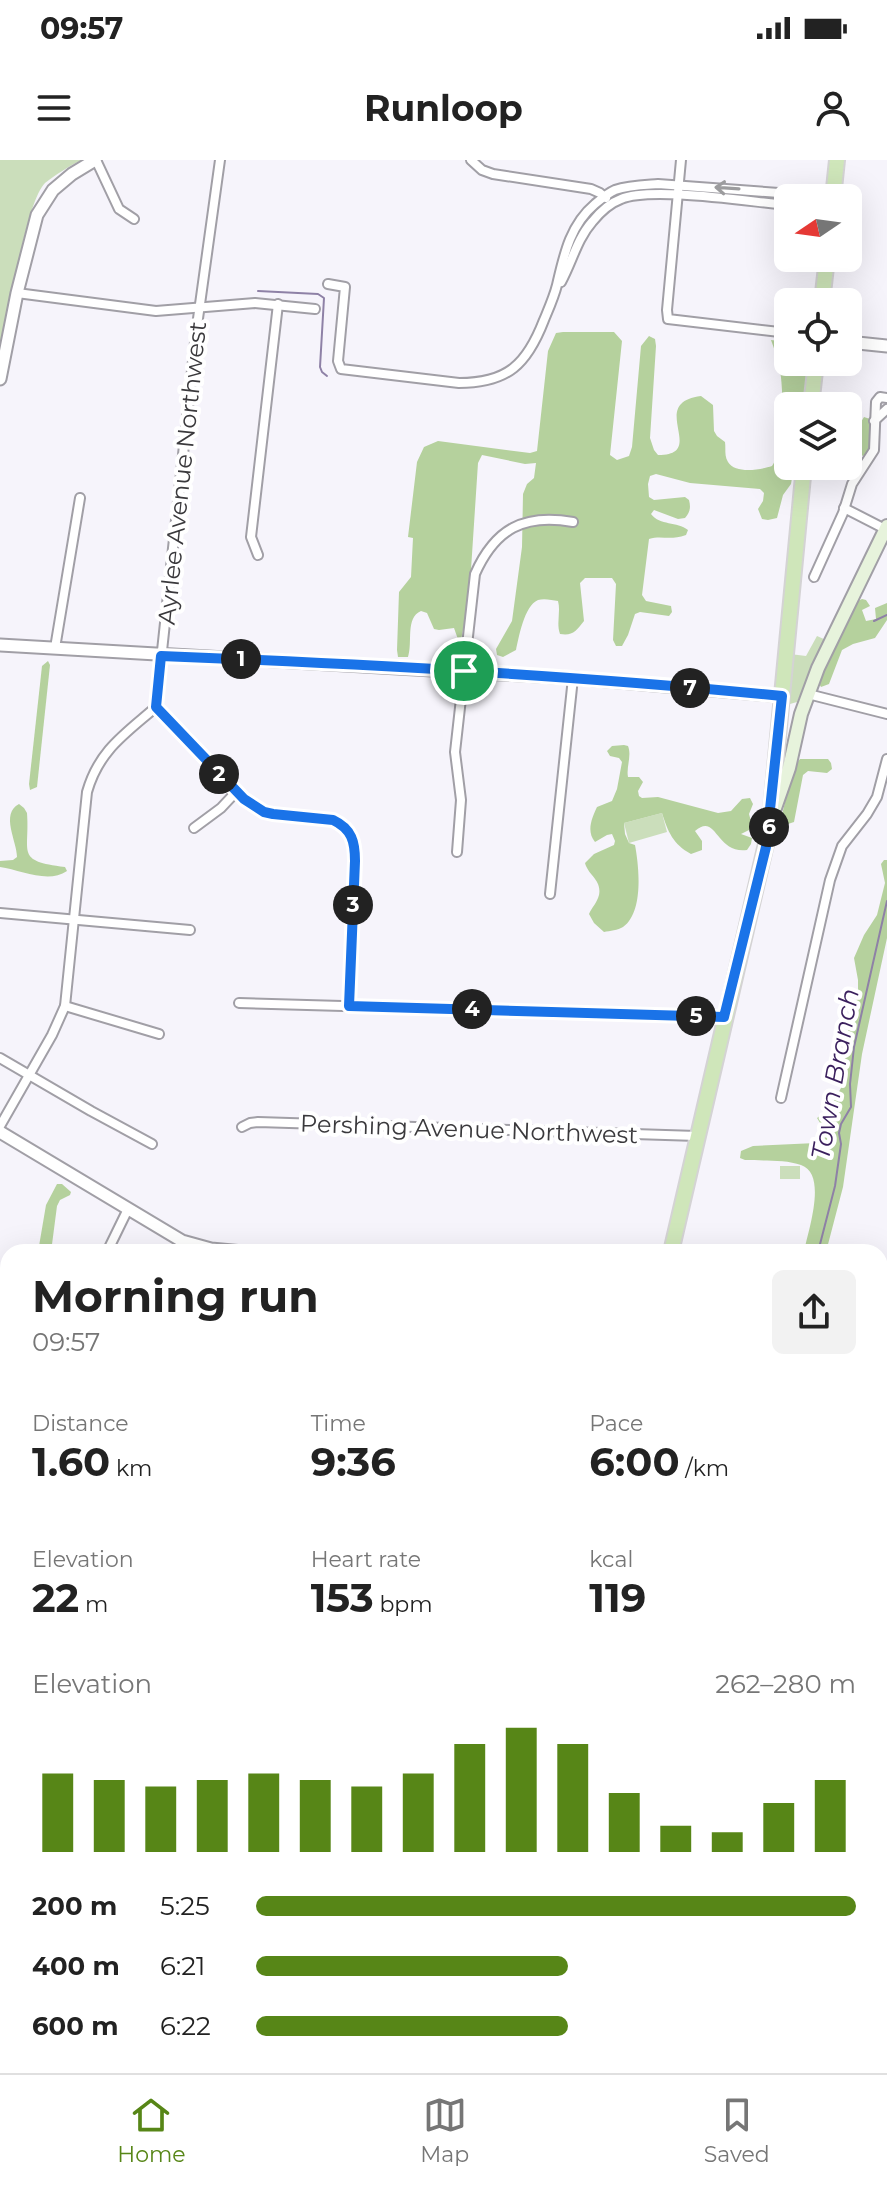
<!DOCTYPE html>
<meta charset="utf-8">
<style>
body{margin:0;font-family:Montserrat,sans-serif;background:#f2f2f2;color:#222;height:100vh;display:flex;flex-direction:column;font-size:30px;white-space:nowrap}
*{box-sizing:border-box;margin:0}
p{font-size:26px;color:#767676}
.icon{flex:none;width:44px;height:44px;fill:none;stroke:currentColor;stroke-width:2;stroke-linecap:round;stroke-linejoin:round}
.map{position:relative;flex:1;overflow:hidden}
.panel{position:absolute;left:0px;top:1084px;width:888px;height:830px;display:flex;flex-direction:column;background:#fff;border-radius:24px 24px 0 0;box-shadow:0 8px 32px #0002}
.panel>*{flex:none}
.needle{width:52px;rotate:257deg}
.fabs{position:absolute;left:774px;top:24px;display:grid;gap:16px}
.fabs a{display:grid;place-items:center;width:88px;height:88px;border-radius:12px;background:#fff;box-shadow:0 8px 32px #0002;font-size:40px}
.pin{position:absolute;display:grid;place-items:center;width:68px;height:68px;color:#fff;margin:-34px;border:4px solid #fff;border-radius:50%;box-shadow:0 2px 8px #0007}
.km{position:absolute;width:40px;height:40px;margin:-20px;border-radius:50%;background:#222;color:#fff;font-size:22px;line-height:40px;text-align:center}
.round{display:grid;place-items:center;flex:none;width:84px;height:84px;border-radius:12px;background:#f2f2f2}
.head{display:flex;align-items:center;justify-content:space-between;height:136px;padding:0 32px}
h1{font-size:44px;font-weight:700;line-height:60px}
.stats{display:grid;grid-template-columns:repeat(3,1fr);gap:12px;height:136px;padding:8px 32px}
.stats div{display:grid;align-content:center}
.stats b{font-size:40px;font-weight:700}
.stats small{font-size:22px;font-weight:400}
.stats p{font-size:22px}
.chart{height:224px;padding:16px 32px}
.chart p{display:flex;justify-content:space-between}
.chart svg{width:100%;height:144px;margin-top:8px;stroke:#578617;stroke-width:6}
ul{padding:0 32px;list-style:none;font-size:26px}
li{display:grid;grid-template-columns:128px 96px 1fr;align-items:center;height:60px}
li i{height:20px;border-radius:10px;background:#578617}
.status{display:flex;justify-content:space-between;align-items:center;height:56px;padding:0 40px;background:#fff;direction:ltr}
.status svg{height:22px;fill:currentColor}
header{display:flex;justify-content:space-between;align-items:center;height:104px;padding:0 32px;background:#fff;font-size:36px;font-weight:700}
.menu{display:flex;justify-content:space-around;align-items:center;height:112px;border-top:2px solid #e0e0e0;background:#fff;font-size:22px;color:#767676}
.menu a{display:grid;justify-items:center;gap:4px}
.menu .active{color:#578617}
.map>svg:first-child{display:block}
</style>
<div class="status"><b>09:57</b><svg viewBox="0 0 49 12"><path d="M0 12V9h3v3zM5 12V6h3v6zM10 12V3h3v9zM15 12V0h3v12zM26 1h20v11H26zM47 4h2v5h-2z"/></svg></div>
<header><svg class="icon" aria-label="menu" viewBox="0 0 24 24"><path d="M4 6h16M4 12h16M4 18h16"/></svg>Runloop<svg class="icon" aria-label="person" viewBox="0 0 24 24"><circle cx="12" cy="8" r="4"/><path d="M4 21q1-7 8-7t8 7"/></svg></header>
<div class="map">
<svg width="887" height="1913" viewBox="0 0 887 1913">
<rect width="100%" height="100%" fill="#f6f4fb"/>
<g fill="#cbdebb">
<path d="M 0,0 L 82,0 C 71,5 55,15 45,23 C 25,43 7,165 0,199 Z"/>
<path d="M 817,476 L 826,480 L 797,542 L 790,544 L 788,543 L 790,494 L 806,496 Z"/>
<path d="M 662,653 L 667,672 L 629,683 L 624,663 Z"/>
<rect x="780" y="1006" width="20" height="13"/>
<path d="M 880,1488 L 887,1490 L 887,1913 L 508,1913 L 509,1906 L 880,1906 Z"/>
</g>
<g fill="#b5d19d">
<path d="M 563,172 L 614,172 L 622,181 L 610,295 L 617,300 L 629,296 L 632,287 L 641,186 L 649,176 L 655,179 L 656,186 L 650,278 L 654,290 L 658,295 C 709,295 646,243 701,236 L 713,245 L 714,271 L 717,276 L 725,282 C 726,288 724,296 728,302 C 735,314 760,310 772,306 C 785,288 784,226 779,205 C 777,197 774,188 771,180 L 788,182 L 788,202 L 809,202 L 802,246 L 788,246 L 788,306 L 794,306 L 791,324 L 783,335 L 777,358 L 768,360 L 762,359 L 758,349 L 763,341 L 764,333 L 760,329 L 690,323 L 656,314 L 650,316 L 648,324 L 649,337 L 654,340 L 685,337 L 689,340 C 691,348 690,352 685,358 L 678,359 L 654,350 L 651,354 C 660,366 677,361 688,370 L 686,375 C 669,381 662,375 649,379 L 642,435 L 646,441 L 671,446 L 672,452 L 669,456 L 640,452 L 635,454 L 628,475 L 622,486 L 616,486 L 613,480 L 616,424 L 612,418 L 585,418 L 580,423 L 584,461 C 576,471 573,476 560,474 C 556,463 561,452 558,441 C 552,440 544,438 538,440 C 524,446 519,477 516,490 L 503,497 L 497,495 L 496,489 L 512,461 L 522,387 L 523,334 L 527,324 L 534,318 L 536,303 L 525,304 L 482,295 L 478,303 L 469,440 L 460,485 L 454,468 L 439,470 L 434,469 L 427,453 L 421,451 C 405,458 413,482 408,497 L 398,497 L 397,490 L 399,432 L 411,417 L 413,378 L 408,377 L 417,302 L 424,287 L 438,281 L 530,293 L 537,291 L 548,191 L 556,173 Z"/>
<path d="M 848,252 L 850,264 L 861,262 L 864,257 L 870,259 L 871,287 L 866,295 L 856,297 L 848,294 Z"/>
<path d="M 862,439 L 866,440 L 870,446 L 862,450 L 866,461 L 876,459 L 875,448 L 887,443 L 887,460 L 875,478 L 853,484 L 842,490 L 829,524 L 821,527 L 818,522 L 856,442 Z"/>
<path d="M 48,501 L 50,505 L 37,627 L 30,630 L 29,624 L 42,506 Z"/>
<path d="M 624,585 L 628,586 C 632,596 626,607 628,617 L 639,617 L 643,622 L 638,631 L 639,636 L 642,638 L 658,637 L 718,653 L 731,651 L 742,639 L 750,638 L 753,644 L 749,654 L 752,665 L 749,670 L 741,674 L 752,678 L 751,684 L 747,690 C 715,694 717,652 695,671 L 702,681 L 702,690 L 691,694 C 673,684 668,672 662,653 L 624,663 L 625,674 L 629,683 L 635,685 C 639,706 644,752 623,767 C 618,770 610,771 604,772 L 594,763 L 589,754 C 592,747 597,743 599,735 C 602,720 588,715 585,703 L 594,694 L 614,685 L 615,681 L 612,674 L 607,675 L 595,682 C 586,671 592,658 597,647 L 612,641 L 617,629 L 622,602 L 619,598 L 610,596 L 607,591 L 612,586 Z"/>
<path d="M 800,599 L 828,599 L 831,603 L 832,609 L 827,613 L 808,611 L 803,615 L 794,662 L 785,665 L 781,659 L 793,608 Z"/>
<path d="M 19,644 L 24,648 L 27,653 C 30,693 15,701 65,707 L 67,711 C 48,724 21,710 0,707 L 0,701 L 13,700 L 17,697 C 17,681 0,654 19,644 Z"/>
<path d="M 884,700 L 887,700 L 887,778 L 862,894 L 843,1027 L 826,1092 L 804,1092 C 808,1071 828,1014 801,1005 C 785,999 762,1001 745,1000 L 740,998 L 741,991 L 753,986 L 816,983 L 820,981 L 825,971 L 817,958 L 829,949 L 841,928 L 844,916 L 846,878 L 858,835 L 858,820 L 854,798 L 864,775 L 877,755 L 885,723 L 881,704 Z"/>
<path d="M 57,1024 L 62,1024 L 71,1032 L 70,1035 L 60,1040 L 57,1046 L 51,1092 L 38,1092 L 46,1045 Z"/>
<path d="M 8,1314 L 8,1434 L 0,1446 L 0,1318 Z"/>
<path d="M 887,1397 L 887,1745 L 880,1749 L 880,1398 Z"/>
<path d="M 524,1906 L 840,1906 L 842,1913 L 548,1913 Z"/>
</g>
<g fill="#b2a0d4" stroke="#8e81a6" stroke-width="2">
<path d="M 8,1458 L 8,1517 L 0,1521 L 0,1467 Z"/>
<path d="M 6,1832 L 8,1873 L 0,1876 L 0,1835 Z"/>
<path d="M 161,1906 L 196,1906 L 194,1913 L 159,1913 Z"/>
</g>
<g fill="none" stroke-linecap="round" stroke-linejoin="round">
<g stroke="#8e81a6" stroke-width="2">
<path d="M 258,131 L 318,134 L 324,138 L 320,207 L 322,212 L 327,216"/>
<path d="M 874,461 L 887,455"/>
<path d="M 818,1092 L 835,1026 L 841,984 L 839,973 L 841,964 L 851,947 L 850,924 L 854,887 L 887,741"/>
</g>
<g stroke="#a19fa6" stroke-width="12">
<g id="minor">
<path d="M 96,0 L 119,49 L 134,59"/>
<path d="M 471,0 L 482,10 L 493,14 L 591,29 L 600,33 L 606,38"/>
<path d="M 681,0 L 667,150 L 668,159 L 788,173"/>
<path d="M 561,122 C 572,102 577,79 592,62 C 600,52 610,43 621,39 C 651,26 751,42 788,45"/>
<path d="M 328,124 L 345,127 L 338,201 L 341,209 L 459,223 C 508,223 527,204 544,160 C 549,148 554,137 557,125 C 564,95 570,65 595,44 C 601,39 608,33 615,30 C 629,25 643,25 658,24 L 833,37"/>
<path d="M 17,133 L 156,151 L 255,143 L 315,149"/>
<path d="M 874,261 L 887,249"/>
<path d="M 844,348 L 885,369"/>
<path d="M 258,395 L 251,377 L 278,144"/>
<path d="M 814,417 L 843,353 L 852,324 L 874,290 L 876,242 L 880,237 L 887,238"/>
<path d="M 55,488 L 80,338"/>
<path d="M 808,534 L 887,554"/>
<path d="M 156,547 L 187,577 L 236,632 L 256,647 L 273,654 L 333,660 C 351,669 355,682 355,701 L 349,846"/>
<path d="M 194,668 L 221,648 L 236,632"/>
<path d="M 457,692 L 461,640 L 455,592 L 475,414 C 495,369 524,353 573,362"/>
<path d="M 550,734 L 573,518"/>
<path d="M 0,753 L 190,770"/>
<path d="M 239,843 L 724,857"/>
<path d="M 65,846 L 159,874"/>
<path d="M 0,898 L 91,951 L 152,984"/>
<path d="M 781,938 L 830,720 L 842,686 L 867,654 L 877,637 L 887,599"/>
<path d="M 0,966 L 52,875 L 65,846 L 87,632 C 99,590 125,574 156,547 L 196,173 L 220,0"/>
<path d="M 242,967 L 250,963 L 258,962 L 697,976"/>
<path d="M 107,1092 L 128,1049"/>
<path d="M 880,1228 L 887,1228"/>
<path d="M 0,1440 L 8,1442"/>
<path d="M 0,1781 L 8,1774"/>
<path d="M 94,1906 L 100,1913"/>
<path d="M 112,1913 L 121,1906"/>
</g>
</g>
<g stroke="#a19fa6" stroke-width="15">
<g id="tertiary">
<path d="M 848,182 L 887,186"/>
<path d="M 0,219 L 17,133 L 37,55 L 53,30 L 72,14 L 95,0"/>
<path d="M 0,485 L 573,518 L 782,536"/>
<path d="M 0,972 L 182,1081 L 211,1089 L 243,1092"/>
</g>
</g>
<g stroke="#a19fa6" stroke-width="16">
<g id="secondary">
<path d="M 775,648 L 789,608 L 801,554 L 818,508 L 887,366"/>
<path d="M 880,1112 L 887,1113"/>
</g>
</g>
<g stroke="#d4d3d4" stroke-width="18">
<g id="primary">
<path d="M 833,38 L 837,0"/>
<path d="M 822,142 L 827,98"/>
<path d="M 811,246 L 816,202"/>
<path d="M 671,1092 L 769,671 L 804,306"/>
</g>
</g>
<g stroke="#d4d3d4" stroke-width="18">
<g id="trunk">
<path d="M 0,1912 L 8,1906"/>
<path d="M 54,1913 L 65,1906"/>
</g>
</g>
<g stroke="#d4d3d4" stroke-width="20">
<g id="motorway">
<path d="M 880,1319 L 887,1319"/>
<path d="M 880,1334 L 887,1333"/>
<path d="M 880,1377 L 887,1376"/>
</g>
</g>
<use href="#minor" stroke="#fff" stroke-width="8"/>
<use href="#tertiary" stroke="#fff" stroke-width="11"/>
<use href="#secondary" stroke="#e7f3dc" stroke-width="12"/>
<use href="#primary" stroke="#cfe6ba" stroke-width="14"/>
<use href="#trunk" stroke="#bfdea3" stroke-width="14"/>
<use href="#motorway" stroke="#afd68c" stroke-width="16"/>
</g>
<defs><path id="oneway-shaft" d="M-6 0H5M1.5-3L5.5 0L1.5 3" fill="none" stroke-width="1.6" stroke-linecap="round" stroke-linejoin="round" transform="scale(2)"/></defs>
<use stroke="#9c9c9e" href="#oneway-shaft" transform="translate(727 28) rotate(-176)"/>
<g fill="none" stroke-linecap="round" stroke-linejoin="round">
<g stroke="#fff" stroke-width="16">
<path id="route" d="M 161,496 C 368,504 575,515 782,536 L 766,687 L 724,857 L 349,846 L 355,701 C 355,682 352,669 333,660 L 273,654 L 264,652 L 244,639 L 156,547 Z"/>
</g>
<use href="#route" stroke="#1a73e8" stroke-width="10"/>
</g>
<g text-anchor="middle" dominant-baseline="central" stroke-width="8" stroke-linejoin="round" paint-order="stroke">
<g font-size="24" fill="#3a393c" stroke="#fff">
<text transform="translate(182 313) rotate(-84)">Ayrlee Avenue Northwest</text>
<text transform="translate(469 969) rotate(2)">Pershing Avenue Northwest</text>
</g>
<g font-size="26" font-style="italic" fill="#3a1f5d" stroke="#fff">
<text transform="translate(835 914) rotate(-80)">Town Branch</text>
</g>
</g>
</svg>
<div class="fabs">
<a><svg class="needle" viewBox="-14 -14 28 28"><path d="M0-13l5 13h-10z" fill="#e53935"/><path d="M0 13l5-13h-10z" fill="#767676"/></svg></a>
<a><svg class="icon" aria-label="locate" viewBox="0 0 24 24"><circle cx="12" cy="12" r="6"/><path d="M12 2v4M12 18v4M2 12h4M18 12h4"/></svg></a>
<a><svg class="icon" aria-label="layers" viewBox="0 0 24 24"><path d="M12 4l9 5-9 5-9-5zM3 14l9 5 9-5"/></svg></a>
</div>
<div class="pin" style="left:464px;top:511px;background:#1e9e55"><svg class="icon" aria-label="arrive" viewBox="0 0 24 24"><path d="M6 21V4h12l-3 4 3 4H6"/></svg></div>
<b class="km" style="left:241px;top:499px">1</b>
<b class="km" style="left:219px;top:614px">2</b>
<b class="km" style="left:353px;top:745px">3</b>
<b class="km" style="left:472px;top:849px">4</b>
<b class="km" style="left:696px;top:856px">5</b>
<b class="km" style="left:769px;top:667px">6</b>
<b class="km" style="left:690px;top:528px">7</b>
<section class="panel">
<div class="head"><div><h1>Morning run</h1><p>09:57</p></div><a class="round"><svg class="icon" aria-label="share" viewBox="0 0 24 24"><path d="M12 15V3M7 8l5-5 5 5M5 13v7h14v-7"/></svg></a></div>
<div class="stats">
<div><p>Distance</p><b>1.60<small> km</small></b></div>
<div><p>Time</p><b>9:36</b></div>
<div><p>Pace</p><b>6:00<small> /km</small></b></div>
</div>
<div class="stats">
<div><p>Elevation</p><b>22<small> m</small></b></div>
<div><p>Heart rate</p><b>153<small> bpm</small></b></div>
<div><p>kcal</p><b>119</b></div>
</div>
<div class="chart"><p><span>Elevation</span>262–280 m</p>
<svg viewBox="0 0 160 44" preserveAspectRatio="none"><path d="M5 44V20M15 44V22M25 44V24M35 44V22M45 44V20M55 44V22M65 44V24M75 44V20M85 44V11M95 44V6M105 44V11M115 44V26M125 44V36M135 44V38M145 44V29M155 44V22"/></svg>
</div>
<ul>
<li><b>200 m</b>5:25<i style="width:100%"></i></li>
<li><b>400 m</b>6:21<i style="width:52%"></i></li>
<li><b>600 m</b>6:22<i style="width:52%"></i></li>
</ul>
</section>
</div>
<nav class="menu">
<a class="active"><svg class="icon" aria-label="home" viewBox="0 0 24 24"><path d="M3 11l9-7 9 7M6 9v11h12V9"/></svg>Home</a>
<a><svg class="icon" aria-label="map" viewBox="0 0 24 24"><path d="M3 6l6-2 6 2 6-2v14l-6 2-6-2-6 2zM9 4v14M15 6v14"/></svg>Map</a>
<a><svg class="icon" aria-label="saved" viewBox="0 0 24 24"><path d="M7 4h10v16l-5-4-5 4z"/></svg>Saved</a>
</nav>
